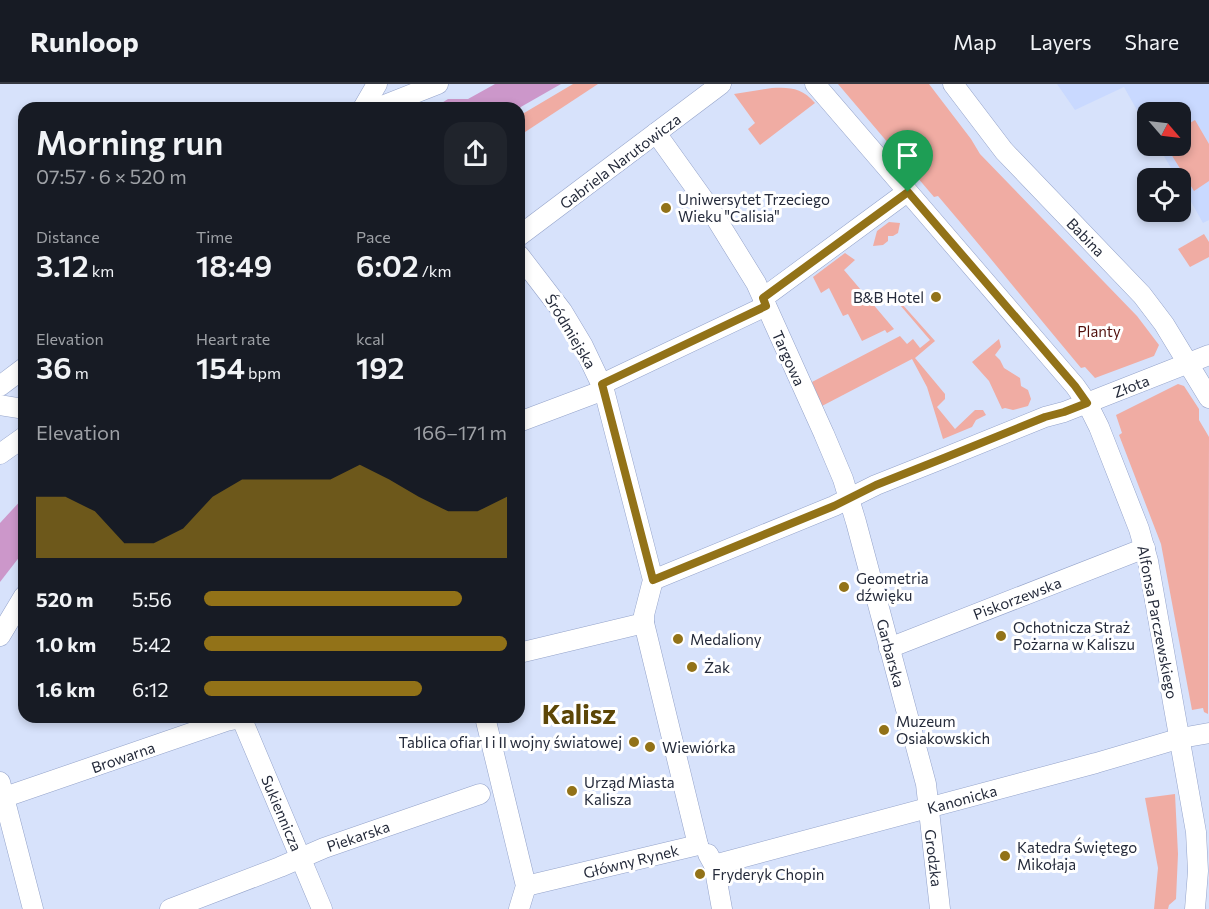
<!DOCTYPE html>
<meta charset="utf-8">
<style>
body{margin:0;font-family:Commissioner,sans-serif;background:#20242c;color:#f1f3f6;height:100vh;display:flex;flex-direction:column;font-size:22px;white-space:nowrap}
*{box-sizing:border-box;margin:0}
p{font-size:20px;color:#9ea1a6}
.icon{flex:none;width:33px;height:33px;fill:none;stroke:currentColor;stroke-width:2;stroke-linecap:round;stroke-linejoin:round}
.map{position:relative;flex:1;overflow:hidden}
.sheet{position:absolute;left:18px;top:18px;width:507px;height:621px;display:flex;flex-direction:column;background:#171b24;border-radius:18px;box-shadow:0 3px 9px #0003}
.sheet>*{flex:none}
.needle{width:39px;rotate:118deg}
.fabs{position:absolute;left:1137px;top:18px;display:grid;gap:12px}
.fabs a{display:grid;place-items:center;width:54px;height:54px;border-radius:12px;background:#171b24;box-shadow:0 3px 9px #0003;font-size:30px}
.pin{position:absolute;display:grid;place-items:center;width:51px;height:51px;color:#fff;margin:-62px -26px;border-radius:50% 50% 50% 0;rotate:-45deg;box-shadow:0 0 6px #0007}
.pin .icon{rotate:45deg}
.round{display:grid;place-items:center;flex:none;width:63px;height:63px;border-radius:18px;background:#20242c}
.head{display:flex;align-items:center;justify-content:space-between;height:102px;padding:0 18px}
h1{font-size:33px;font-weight:600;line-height:45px}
.figures{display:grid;grid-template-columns:repeat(3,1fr);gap:9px;height:102px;padding:6px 18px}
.figures div{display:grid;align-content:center}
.figures b{font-size:30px;font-weight:600}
.figures small{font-size:16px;font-weight:400}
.figures p{font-size:16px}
.chart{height:168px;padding:12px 18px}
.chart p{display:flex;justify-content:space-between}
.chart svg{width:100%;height:108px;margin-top:6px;fill:#927218;opacity:.7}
ul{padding:0 18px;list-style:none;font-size:20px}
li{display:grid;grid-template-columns:96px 72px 1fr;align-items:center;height:45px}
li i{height:15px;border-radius:8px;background:#927218}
header{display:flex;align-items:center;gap:36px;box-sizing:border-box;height:84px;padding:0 30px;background:#171b24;border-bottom:2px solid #363941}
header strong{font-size:28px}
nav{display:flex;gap:33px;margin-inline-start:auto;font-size:21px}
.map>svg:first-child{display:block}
</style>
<header>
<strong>Runloop</strong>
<nav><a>Map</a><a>Layers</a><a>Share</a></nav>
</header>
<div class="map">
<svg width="1209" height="825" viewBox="0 0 1209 825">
<rect width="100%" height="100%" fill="#d7e2fb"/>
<path fill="#c9d9ff" d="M 1057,0 L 1209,0 L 1209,136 L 1203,139 L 1181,100 L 1180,94 L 1177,94 L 1158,62 L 1180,62 L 1180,28 L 1148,28 L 1147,44 L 1124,3 L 1075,26 Z"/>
<g fill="#f0aca3">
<path d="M 573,0 L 598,0 L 519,52 L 519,32 Z"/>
<path d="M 838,0 L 929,0 L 971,55 L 980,70 L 1137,232 L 1159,261 L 1154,272 L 1095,294 L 1085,283 L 1081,284 C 1033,227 987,169 938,112 L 934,113 Z"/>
<path d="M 772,4 C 791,3 802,4 815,19 L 760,61 L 748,45 L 755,39 L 734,10 Z"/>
<path d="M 1195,36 L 1209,60 L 1209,97 L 1194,107 L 1166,62 L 1180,62 L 1181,44 Z"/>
<path d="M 889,138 L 900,139 L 898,149 L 893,152 L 888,152 L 888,157 L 883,161 L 873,162 L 877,147 Z"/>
<path d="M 1204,150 L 1209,158 L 1209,173 L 1190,183 L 1178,165 Z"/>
<path d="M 845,169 L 855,176 L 844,186 L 894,245 L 887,249 L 885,246 L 862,257 L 848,230 L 843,232 L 829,204 L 821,209 L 813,193 Z"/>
<path d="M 902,220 L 935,257 L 915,274 L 945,310 L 945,315 L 937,323 L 955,345 L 975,326 L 983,326 L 986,331 L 976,336 L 972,343 L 943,355 L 927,303 L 912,275 L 822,322 L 812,298 L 900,252 L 907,260 L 913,255 L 920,264 L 930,256 L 900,221 Z"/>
<path d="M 999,255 L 1001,263 L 995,271 L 1000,276 L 1004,284 L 1020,294 L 1021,302 L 1028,306 L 1031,315 L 1028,322 L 1013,326 L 1005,324 L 1002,325 L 989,297 L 972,278 Z"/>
<path d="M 1178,300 L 1184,302 L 1199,325 L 1199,336 L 1209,353 L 1208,630 L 1204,628 L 1203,624 L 1192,626 L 1161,460 L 1119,351 L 1122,349 L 1116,331 Z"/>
<path d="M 1175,710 L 1178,770 L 1176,815 L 1169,821 L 1168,825 L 1154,825 L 1158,784 L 1145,714 Z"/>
</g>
<g fill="#cc97ca">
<path d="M 495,0 L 561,0 L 519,24 L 434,24 L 448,15 L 468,15 Z"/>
<path d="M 24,413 L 24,467 L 0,498 L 0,439 Z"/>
</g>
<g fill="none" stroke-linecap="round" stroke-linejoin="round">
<g stroke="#94a3ca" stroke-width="21">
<g id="minor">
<path d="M 815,0 L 1075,302 L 1087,319 L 1099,343 L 1139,445 L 1148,477 L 1196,748 L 1198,787 L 1195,825"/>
<path d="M 953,0 L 1004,67 L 1142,211 L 1164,240 L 1209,314"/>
<path d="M 363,24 L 377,0"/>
<path d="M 377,24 L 438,0"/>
<path d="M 656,49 L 709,123 L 756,199 L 824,350 L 843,395 L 856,438 L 926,700 L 940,825"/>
<path d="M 519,152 L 721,0"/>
<path d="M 519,171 L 562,227 L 583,262 L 604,306 L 653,496 L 644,531 L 644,539 L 698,761"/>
<path d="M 763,214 L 907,108"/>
<path d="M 602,300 L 766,222"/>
<path d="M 0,302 L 24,284"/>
<path d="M 0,321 L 24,325"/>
<path d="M 519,338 L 604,306"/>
<path d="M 0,370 L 24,353"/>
<path d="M 653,496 L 834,422 L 876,401 L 944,374 L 1045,333 L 1064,328 L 1209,271"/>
<path d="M 0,552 L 24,512"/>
<path d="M 889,564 L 1145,464"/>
<path d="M 519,569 L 644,539"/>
<path d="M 241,633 L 322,825"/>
<path d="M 485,633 L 526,802 L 519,825"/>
<path d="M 0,698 L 33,825"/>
<path d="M 5,713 L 226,637 L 246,633"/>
<path d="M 708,770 L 714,781 L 722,825"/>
<path d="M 714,781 L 1096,679 L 1181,654 L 1209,649"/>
<path d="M 526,802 L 698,761"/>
<path d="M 170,825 L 280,783 L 324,764 L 480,710"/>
</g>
</g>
<use href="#minor" stroke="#fff" stroke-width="20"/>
</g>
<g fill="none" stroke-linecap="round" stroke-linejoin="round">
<g stroke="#fff" stroke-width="12">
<path id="route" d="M 908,108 L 1075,302 L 1087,319 L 1064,328 L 1045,333 L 944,374 L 876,401 L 834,422 L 653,496 L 602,300 L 766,222 L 763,214 Z"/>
</g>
<use href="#route" stroke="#927218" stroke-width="8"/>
</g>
<g fill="#927218" stroke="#fff" stroke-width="2">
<circle cx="666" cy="124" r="6"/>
<circle cx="936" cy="213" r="6"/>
<circle cx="844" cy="503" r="6"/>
<circle cx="1001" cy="552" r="6"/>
<circle cx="678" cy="555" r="6"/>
<circle cx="692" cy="583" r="6"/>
<circle cx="884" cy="646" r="6"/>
<circle cx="634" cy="658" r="6"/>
<circle cx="650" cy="663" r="6"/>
<circle cx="572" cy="707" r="6"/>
<circle cx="1005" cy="772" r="6"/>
<circle cx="700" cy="790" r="6"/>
</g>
<g text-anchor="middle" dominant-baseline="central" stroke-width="6" stroke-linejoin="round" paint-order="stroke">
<g font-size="15" fill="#242a3a" stroke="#fff">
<text transform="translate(620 77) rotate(-37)">Gabriela Narutowicza</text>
<text transform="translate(1086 153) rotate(46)">Babina</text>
<text transform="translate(571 247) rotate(59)">Śródmiejska</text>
<text transform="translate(789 274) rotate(66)">Targowa</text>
<text transform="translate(1131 302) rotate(-21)">Złota</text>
<text transform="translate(1017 514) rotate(-21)">Piskorzewska</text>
<text transform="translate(1158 538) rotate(79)">Alfonsa Parczewskiego</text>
<text transform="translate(891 569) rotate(75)">Garbarska</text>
<text transform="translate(123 673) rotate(-19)">Browarna</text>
<text transform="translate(962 715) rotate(-15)">Kanonicka</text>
<text transform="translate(282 729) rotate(67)">Sukiennicza</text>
<text transform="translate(358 752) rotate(-19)">Piekarska</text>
<text transform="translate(934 774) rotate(83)">Grodzka</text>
<text transform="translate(631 777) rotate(-14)">Główny Rynek</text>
</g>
<g font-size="15" fill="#242a3a" stroke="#fff" text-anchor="start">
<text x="678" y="115">Uniwersytet Trzeciego<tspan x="678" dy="17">Wieku "Calisia"</tspan></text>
<text x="924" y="213" text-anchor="end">B&amp;B Hotel</text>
<text x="856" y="494">Geometria<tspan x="856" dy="17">dźwięku</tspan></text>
<text x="1013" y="543">Ochotnicza Straż<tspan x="1013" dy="17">Pożarna w Kaliszu</tspan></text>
<text x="690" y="555">Medaliony</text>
<text x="704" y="583">Żak</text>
<text x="896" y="637">Muzeum<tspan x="896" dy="17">Osiakowskich</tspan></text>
<text x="622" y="658" text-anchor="end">Tablica ofiar I i II wojny światowej</text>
<text x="662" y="663">Wiewiórka</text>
<text x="584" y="698">Urząd Miasta<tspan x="584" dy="17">Kalisza</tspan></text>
<text x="1017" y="763">Katedra Świętego<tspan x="1017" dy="17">Mikołaja</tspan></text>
<text x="712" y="790">Fryderyk Chopin</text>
</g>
<g font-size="15" fill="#510f0c" stroke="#fff">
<text x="1099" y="247">Planty</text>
</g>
<g font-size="27" font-weight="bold" fill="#5c4607" stroke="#fff">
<text x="579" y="629">Kalisz</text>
</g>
</g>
</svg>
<div class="fabs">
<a><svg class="needle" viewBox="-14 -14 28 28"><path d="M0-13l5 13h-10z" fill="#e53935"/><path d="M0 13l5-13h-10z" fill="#9ea1a6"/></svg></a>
<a><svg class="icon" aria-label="locate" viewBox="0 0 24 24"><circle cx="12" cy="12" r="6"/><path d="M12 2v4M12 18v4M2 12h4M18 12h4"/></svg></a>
</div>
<div class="pin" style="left:908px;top:108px;background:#1e9e55"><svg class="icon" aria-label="arrive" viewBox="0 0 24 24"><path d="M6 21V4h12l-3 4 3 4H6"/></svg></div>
<section class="sheet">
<div class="head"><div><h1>Morning run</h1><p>07:57 · 6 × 520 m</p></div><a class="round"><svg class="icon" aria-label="share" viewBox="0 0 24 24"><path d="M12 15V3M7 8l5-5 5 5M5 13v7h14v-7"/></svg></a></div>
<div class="figures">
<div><p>Distance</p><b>3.12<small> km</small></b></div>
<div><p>Time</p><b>18:49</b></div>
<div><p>Pace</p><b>6:02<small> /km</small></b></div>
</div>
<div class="figures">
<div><p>Elevation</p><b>36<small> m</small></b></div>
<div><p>Heart rate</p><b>154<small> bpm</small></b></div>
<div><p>kcal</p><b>192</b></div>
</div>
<div class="chart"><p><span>Elevation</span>166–171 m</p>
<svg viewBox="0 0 160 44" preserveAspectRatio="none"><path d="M0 44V19L10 19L20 25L30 38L40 38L50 32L60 19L70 12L80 12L90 12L100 12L110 6L120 12L130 19L140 25L150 25L160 19V44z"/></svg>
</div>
<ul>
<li><b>520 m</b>5:56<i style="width:85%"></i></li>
<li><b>1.0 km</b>5:42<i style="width:100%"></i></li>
<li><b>1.6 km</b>6:12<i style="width:72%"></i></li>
</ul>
</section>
</div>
